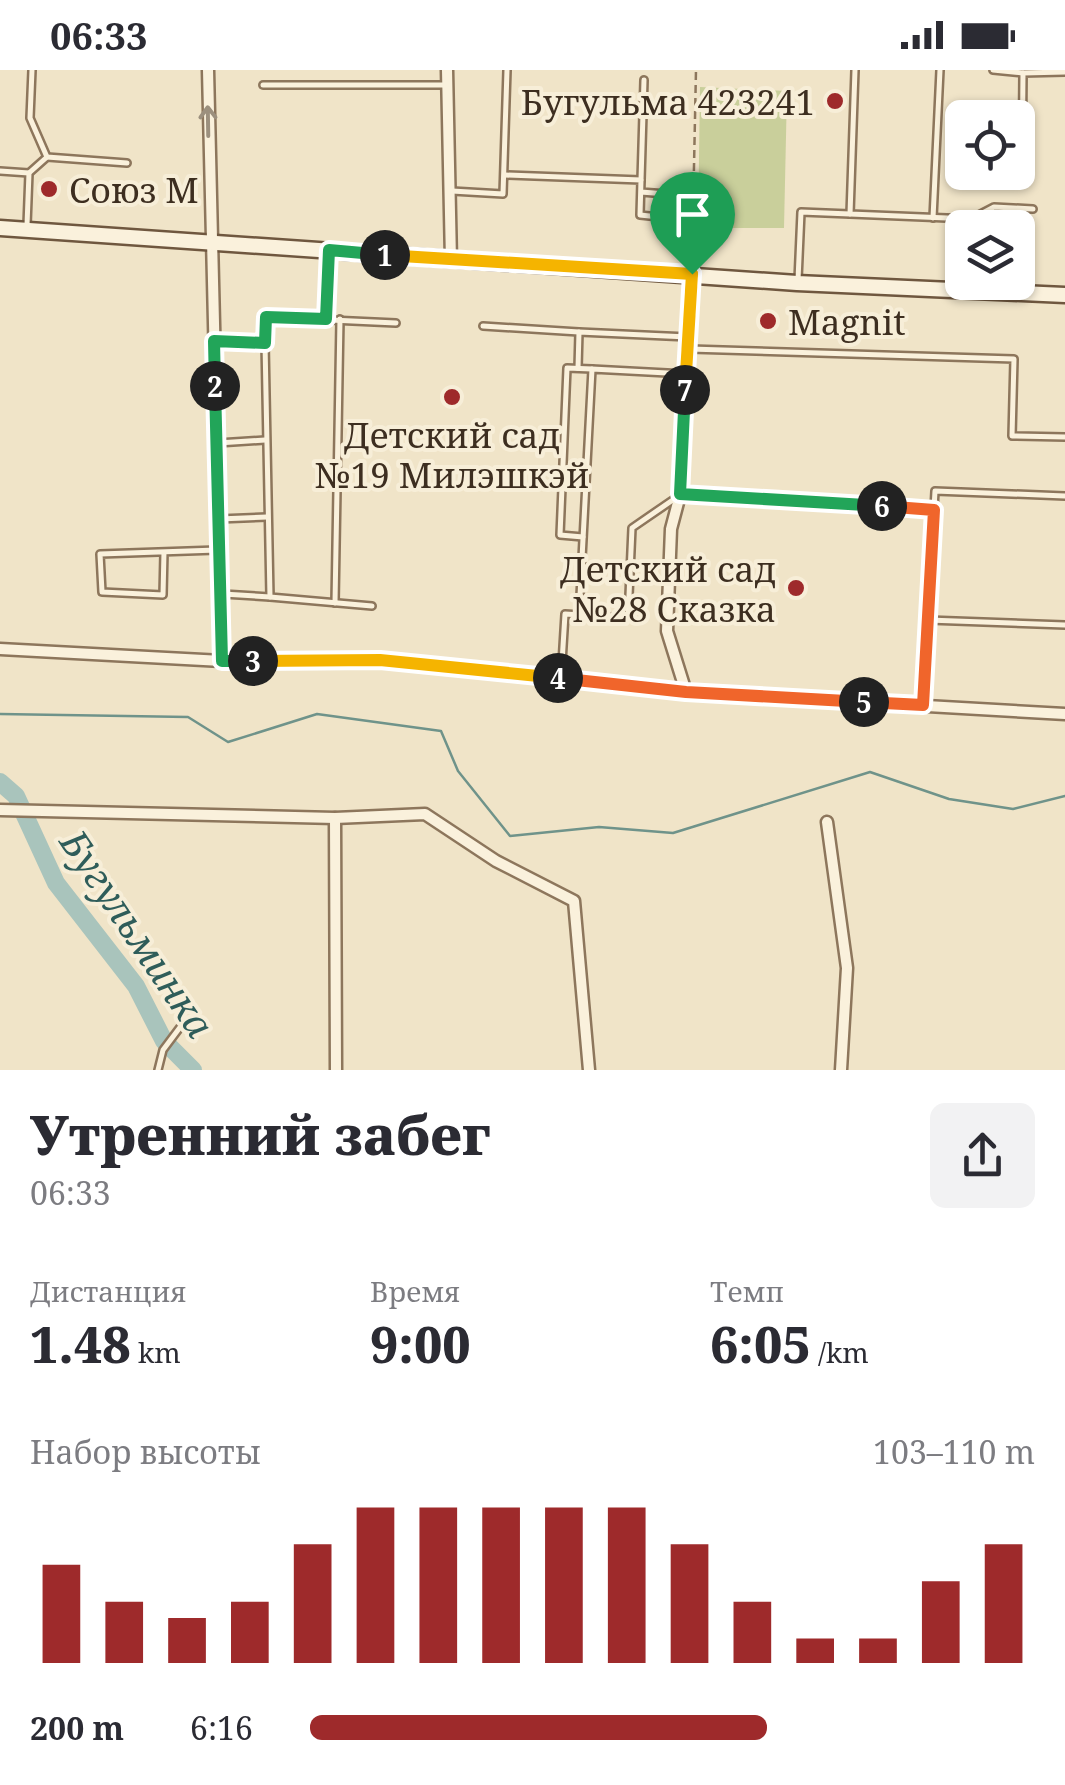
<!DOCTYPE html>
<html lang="ru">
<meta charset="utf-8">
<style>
body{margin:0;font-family:"Noto Serif",serif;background:#f2f2f3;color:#2b2b33;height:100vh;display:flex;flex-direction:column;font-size:38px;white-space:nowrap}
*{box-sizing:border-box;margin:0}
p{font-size:32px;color:#7c7c81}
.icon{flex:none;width:55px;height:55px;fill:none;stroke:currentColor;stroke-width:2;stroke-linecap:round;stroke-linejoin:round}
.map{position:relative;height:1000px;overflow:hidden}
.sheet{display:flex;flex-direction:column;background:#fff;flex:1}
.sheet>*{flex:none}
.tools{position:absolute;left:945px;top:30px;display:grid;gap:20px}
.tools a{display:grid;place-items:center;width:90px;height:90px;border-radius:15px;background:#fff;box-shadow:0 2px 8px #0004;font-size:50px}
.pin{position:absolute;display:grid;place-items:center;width:85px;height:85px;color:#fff;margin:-102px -42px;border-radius:50% 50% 50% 0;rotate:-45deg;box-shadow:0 0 10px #0007}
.pin .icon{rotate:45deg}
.km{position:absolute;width:50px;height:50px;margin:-25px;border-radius:50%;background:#222;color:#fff;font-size:28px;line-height:50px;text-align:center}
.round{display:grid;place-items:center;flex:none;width:105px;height:105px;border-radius:15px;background:#f2f2f3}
.headline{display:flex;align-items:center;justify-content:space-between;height:170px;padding:0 30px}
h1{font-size:55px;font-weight:800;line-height:75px}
.figures{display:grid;grid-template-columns:repeat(3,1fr);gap:15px;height:170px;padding:10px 30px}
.figures div{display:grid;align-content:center}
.figures b{font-size:50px;font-weight:800}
.figures small{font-size:28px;font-weight:400}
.figures p{font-size:28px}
.chart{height:280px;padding:20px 30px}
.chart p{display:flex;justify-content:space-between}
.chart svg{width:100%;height:180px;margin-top:10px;stroke:#9e2a2b;stroke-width:6}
ul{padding:0 30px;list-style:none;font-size:32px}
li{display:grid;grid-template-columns:160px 120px 1fr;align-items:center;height:75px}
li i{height:25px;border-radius:12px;background:#9e2a2b}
.status{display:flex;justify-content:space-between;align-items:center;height:70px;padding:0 50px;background:#fff;direction:ltr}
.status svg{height:28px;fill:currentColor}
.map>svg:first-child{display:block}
</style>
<div class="status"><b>06:33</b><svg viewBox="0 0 49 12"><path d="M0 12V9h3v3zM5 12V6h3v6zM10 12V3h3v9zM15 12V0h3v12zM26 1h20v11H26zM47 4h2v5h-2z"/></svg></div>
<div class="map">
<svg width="1065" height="1000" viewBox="0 0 1065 1000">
<rect width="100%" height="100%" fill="#f0e4c8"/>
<path fill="#c9cf9b" d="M 700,17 L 787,21 L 784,158 L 698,158 Z"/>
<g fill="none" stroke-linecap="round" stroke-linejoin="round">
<path stroke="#6f938a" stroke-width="2.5" d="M 0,644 L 188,647 L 228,672 L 317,644 L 441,661 L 458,701 L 510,766 L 599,757 L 673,763 L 870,702 L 949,729 L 1013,739 L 1065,726"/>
<path stroke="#a9c4bc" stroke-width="18" d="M 0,712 L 16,726 L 56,813 L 136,916 L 164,971 L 193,1000"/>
<g stroke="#8d765c" stroke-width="10">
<g id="service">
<path d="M 32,0 L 30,48 L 47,87 L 127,93"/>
<path d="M 855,0 L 850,144 L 971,149 L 994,137 L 1033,139"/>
<path d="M 993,0 L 1023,3"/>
<path d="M 263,15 L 447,15"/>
<path d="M 0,101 L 29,103"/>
<path d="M 505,105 L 641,110 L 640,145 L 678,149 L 679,125 L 641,122"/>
<path d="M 641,110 L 644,10"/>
<path d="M 1022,110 L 1023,3 L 1065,2"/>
<path d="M 452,121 L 503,124 L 507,0"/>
<path d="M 933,148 L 940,0"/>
<path d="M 27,155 L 29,103 L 47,87"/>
<path d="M 798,210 L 801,142 L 850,144"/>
<path d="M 325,249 L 329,182"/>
<path d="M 483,256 L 579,262"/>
<path d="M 217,271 L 265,273 L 270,527 L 372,536"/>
<path d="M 265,273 L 266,247 L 396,253"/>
<path d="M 690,279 L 1014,289 L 1012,366 L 1065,367"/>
<path d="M 578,298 L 579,262 L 688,267"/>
<path d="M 218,373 L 265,370"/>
<path d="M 934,439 L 935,421 L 1065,426"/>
<path d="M 219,449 L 267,447"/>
<path d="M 583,467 L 560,465 L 567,298 L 592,299"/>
<path d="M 164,482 L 163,525 L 102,522 L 100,484 L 217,480"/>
<path d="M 223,524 L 270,527"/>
<path d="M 335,533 L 340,249"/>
<path d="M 579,545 L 592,299 L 686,304"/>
<path d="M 928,550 L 1065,555"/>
<path d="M 561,609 L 565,544 L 628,548 L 632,458 L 680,425 L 934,439 L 923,635"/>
<path d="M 158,1000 L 163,980 L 184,952"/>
</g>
</g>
<g stroke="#8d765c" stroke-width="15">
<g id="minor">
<path d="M 208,0 L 222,591"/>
<path d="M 447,0 L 451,191"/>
<path d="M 0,579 L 222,591 L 380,590 L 686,622 L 1065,644"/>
<path d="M 686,622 L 667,561 L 671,459 L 680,425 L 691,204"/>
<path d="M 0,740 L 335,748 L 425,744 L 496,791 L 574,831 L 589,1000"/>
<path d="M 335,748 L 336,1000"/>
<path d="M 827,752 L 847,898 L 841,1000"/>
</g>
</g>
<g stroke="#6f573f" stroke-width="19">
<path id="secondary" d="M 0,158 L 797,213 L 1065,225"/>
</g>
<path stroke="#8d765c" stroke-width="2.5" stroke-dasharray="8 5" stroke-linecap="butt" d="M 692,192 L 696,0"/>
<use href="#service" stroke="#faf1dc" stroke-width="5"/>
<use href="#minor" stroke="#faf1dc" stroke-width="10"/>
<use href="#secondary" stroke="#faf1dc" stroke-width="14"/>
</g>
<defs><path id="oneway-shaft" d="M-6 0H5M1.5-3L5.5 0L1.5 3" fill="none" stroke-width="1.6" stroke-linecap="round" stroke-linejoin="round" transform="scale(2.5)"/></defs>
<use stroke="#9c907e" href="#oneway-shaft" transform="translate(208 51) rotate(-91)"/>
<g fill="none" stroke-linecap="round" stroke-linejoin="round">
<g stroke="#fff" stroke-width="20">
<path id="split-1" d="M 385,185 L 692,204"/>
</g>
<g stroke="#fff" stroke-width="20">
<path id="split-2" d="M 215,316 L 214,271 L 265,273 L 266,247 L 326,249 L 329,180 L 385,185"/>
</g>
<g stroke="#fff" stroke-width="20">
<path id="split-3" d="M 215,316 L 222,591 L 253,591"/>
</g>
<g stroke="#fff" stroke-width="20">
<path id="split-4" d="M 253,591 L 380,590 L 558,608"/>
</g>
<g stroke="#fff" stroke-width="20">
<path id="split-5" d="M 558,608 L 686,622 L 864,632"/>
</g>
<g stroke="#fff" stroke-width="20">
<path id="split-6" d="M 864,632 L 923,635 L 934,440 L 882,436"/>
</g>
<g stroke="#fff" stroke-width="20">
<path id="split-7" d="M 685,320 L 680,424 L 882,436"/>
</g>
<g stroke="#fff" stroke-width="20">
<path id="split-8" d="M 685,320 L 692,204"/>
</g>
<use href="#split-1" stroke="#f5b400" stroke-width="12"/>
<use href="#split-2" stroke="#22a559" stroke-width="12"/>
<use href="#split-3" stroke="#22a559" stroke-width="12"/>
<use href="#split-4" stroke="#f5b400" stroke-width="12"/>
<use href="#split-5" stroke="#f0652b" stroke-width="12"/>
<use href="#split-6" stroke="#f0652b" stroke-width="12"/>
<use href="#split-7" stroke="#22a559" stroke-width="12"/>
<use href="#split-8" stroke="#f5b400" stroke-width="12"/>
</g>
<g fill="#9e2a2b" stroke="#f7eed8" stroke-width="4">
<circle cx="835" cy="31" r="10"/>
<circle cx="49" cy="119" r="10"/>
<circle cx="768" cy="251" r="10"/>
<circle cx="452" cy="327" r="10"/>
<circle cx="796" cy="518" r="10"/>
</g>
<g text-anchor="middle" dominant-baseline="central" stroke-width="8" stroke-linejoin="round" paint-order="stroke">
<g font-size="35" fill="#3d2e20" stroke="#f7eed8" text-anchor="end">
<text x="815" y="31">Бугульма 423241</text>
<text x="69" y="119" text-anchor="start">Союз М</text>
<text x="788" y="251" text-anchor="start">Magnit</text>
<text x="452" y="364" text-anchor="middle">Детский сад<tspan x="452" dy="40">№19 Милэшкэй</tspan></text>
<text x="776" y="498">Детский сад<tspan x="776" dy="40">№28 Сказка</tspan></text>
</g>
<g font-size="38" font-style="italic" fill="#2f5d5a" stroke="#f7eed8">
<text transform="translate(138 863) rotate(56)">Бугульминка</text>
</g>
</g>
</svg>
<div class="tools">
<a><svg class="icon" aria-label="locate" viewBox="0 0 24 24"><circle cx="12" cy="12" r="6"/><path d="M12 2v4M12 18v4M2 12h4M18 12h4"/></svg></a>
<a><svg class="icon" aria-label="layers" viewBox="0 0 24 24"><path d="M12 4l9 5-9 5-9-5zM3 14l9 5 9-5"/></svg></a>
</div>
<div class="pin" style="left:692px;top:204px;background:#1e9e55"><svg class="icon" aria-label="arrive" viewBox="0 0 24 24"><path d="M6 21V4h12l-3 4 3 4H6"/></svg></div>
<b class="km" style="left:385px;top:185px">1</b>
<b class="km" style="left:215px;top:316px">2</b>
<b class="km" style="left:253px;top:591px">3</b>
<b class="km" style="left:558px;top:608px">4</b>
<b class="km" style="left:864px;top:632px">5</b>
<b class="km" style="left:882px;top:436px">6</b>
<b class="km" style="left:685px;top:320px">7</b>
</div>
<section class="sheet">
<div class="headline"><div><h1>Утренний забег</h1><p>06:33</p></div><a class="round"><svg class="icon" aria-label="share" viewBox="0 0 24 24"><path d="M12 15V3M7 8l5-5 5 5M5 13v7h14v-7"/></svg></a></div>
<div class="figures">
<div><p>Дистанция</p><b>1.48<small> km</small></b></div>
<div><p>Время</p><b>9:00</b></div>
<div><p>Темп</p><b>6:05<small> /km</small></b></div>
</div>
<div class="chart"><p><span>Набор высоты</span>103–110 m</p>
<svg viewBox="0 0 160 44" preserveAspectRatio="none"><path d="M5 44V20M15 44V29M25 44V33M35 44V29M45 44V15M55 44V6M65 44V6M75 44V6M85 44V6M95 44V6M105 44V15M115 44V29M125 44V38M135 44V38M145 44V24M155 44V15"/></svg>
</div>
<ul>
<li><b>200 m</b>6:16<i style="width:63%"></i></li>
</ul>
</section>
